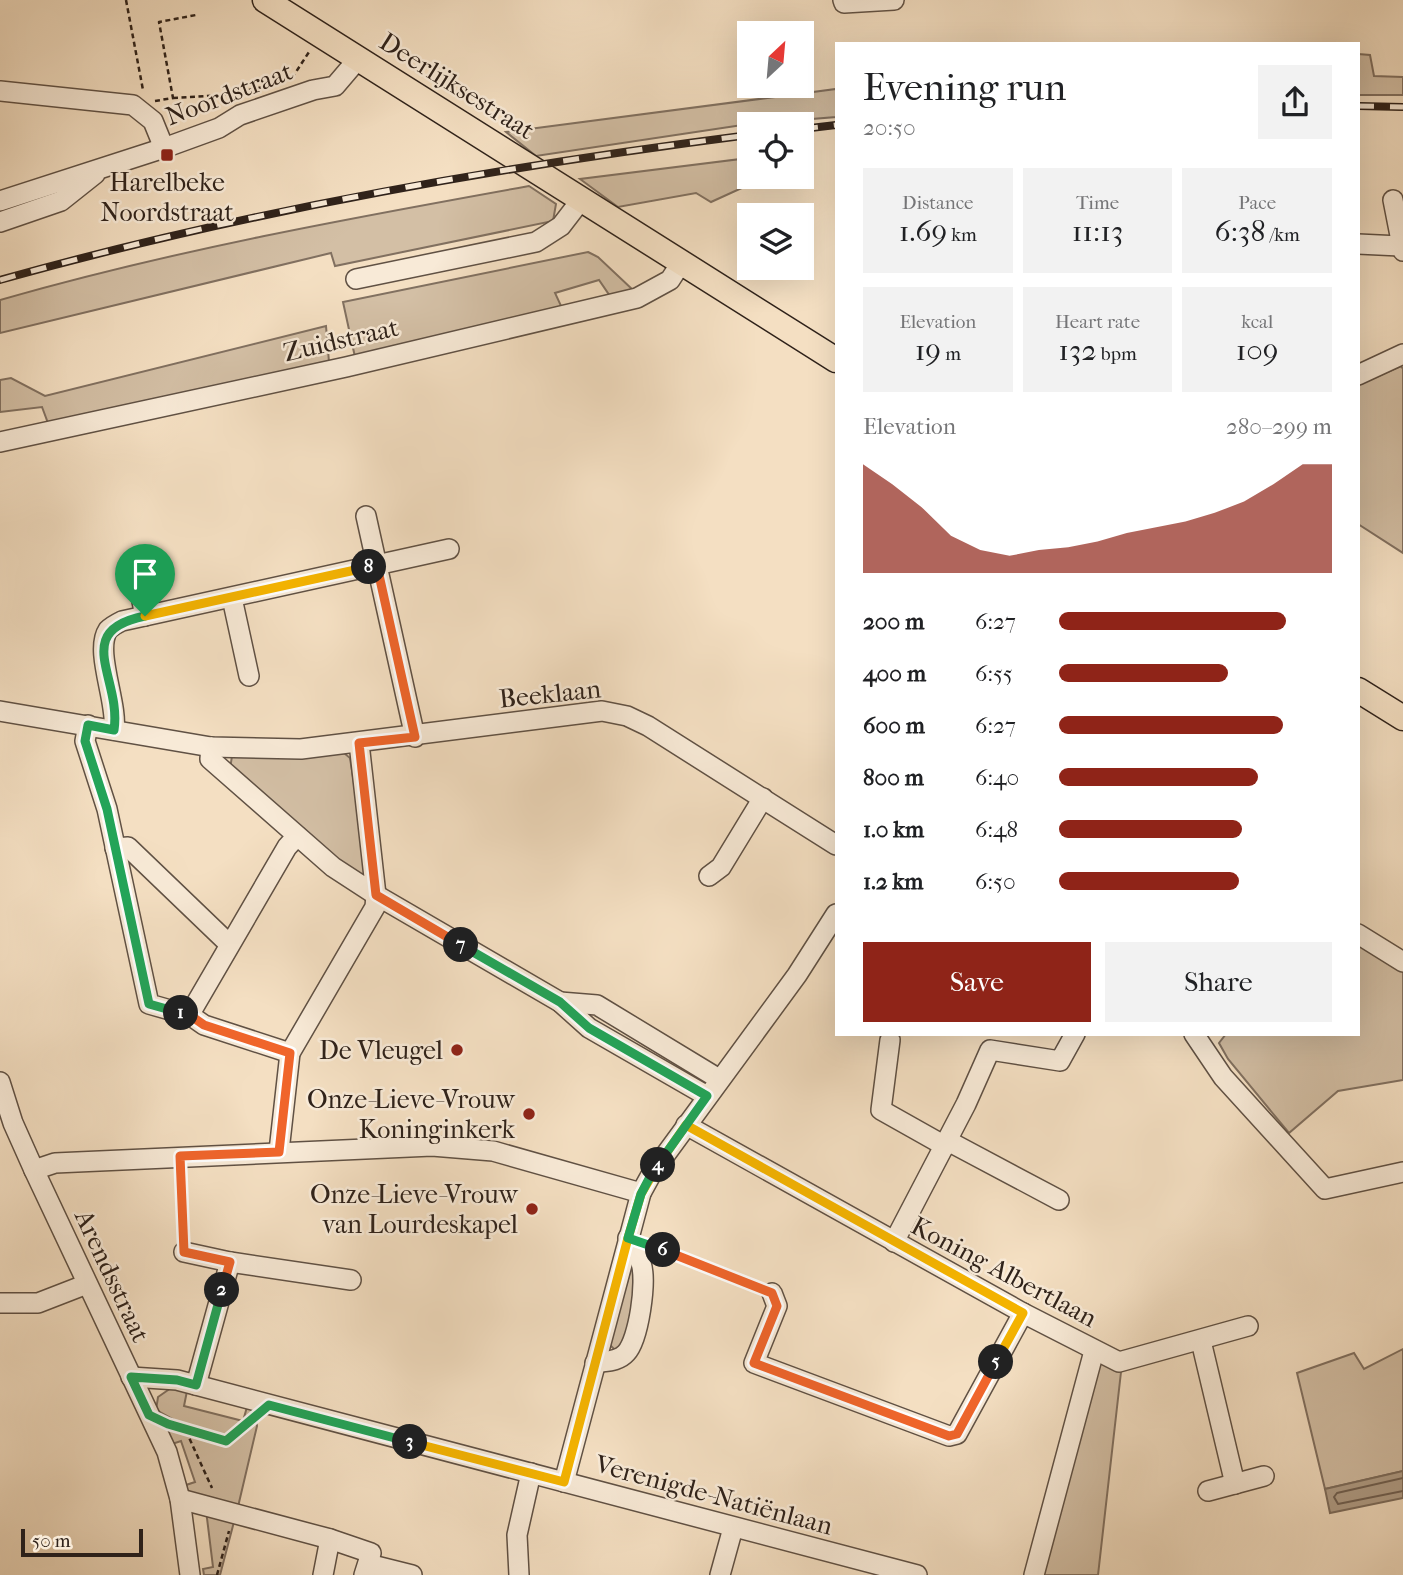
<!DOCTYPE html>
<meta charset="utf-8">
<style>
body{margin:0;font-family:"IM FELL French Canon",serif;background:#f2f2f2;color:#202124;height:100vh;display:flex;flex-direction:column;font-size:26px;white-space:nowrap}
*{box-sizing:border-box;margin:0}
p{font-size:23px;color:#757577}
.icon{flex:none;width:38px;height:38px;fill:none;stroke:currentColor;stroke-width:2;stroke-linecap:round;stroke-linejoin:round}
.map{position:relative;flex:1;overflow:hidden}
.sheet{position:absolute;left:835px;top:42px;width:525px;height:994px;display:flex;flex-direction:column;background:#fff;border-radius:0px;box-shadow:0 7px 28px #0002}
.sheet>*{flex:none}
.needle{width:46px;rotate:26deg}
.fabs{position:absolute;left:737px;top:21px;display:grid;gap:14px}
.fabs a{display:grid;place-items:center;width:77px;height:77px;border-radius:0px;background:#fff;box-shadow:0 7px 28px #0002;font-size:35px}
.scale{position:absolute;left:21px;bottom:18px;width:122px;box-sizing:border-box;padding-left:7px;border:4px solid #2f221a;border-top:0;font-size:19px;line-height:24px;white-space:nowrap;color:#2f221a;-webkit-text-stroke:5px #f8ead7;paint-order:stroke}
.pin{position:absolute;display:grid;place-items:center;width:60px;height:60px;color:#fff;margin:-72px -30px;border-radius:50% 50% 50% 0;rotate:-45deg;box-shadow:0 0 7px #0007}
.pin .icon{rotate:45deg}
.km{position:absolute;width:35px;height:35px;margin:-18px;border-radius:50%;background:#222;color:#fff;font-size:19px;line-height:35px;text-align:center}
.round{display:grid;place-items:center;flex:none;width:74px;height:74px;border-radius:0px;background:#f2f2f2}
.head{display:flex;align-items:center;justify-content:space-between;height:119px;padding:0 28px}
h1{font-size:38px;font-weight:600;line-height:52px}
.stats{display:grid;grid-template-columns:repeat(3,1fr);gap:10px;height:119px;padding:7px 28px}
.stats div{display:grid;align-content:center;border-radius:0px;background:#f2f2f2;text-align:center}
.stats b{font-size:30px;font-weight:600}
.stats small{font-size:19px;font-weight:400}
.stats p{font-size:19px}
.chart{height:196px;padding:14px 28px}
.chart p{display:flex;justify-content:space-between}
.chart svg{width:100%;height:126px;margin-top:7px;fill:#8f2418;opacity:.7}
.primary-button{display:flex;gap:14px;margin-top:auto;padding:14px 28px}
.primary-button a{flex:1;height:80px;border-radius:0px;background:#8f2418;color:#fff;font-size:28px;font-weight:600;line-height:80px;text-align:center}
.primary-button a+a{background:#f2f2f2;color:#202124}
ul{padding:0 28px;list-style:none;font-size:23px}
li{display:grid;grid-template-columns:112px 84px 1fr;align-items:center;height:52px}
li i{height:18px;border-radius:9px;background:#8f2418}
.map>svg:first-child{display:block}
</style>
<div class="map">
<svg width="1403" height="1575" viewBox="0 0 1403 1575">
<rect width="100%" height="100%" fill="#f4dfc2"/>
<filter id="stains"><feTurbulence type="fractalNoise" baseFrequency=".00286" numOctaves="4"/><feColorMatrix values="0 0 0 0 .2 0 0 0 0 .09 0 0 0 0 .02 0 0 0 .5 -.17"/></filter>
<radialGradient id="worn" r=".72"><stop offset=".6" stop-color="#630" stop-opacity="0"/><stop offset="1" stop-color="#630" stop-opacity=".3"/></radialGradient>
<g fill="#d3bfa5" stroke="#817060" stroke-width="2">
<path d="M 1358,54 L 1370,55 L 1374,76 L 1403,77 L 1403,95 L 1358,95 Z"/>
<path d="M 836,89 L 836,117 L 749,124 L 536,156 L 506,132 Z"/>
<path d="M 749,158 L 749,177 L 766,177 L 711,202 L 696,193 L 618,207 L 580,179 Z"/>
<path d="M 529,186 L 556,204 L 553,221 L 335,266 L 331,253 L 0,333 L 0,300 C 174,250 351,218 529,186 Z"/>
<path d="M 588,252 L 598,257 L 633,290 L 610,296 L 599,280 L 555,293 L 562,308 L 355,357 L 343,302 Z"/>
<path d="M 326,326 L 329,362 L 48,423 L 42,407 L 0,412 L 0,380 L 11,378 L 45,396 Z"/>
<path d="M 1401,366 L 1403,369 L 1403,553 L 1358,524 L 1358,385 Z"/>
<path d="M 344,753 L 350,758 L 368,873 L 360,879 L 230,769 L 232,756 Z"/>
<path d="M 1358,943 L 1403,970 L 1403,1080 L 1338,1091 L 1289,1133 L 1228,1059 L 1219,1043 L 1226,1034 L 1358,1034 Z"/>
<path d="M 633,1262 L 635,1302 L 624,1347 L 616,1351 L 609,1344 Z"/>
<path d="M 1403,1349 L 1403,1471 L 1325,1489 L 1297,1373 L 1354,1353 L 1364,1369 Z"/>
<path d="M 1100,1363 L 1121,1372 L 1098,1575 L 1043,1575 Z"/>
<path d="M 171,1388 L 187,1391 L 184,1406 L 243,1421 L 247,1407 L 254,1409 L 257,1426 L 237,1511 L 189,1498 L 186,1485 L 195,1482 L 181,1441 L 172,1444 L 165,1428 L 168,1429 L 176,1421 L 156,1410 L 158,1397 Z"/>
<path d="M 206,1510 L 235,1518 L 220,1575 L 204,1575 L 203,1569 L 213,1567 Z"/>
</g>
<path fill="#b19f89" stroke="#7d6d5d" stroke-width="2" d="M 1403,1471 L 1403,1498 L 1330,1513 L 1325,1489 Z"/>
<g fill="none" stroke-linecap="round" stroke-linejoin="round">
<path stroke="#706052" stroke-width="2" d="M 1403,1478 L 1337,1493 L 1334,1497 L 1338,1504 L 1403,1491"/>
<g stroke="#605144" stroke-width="22">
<g id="minor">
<path d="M 843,0 L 844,3 L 894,0"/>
<path d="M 0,91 L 133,105 L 153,121 L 164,148"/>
<path d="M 1393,200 L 1403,251"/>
<path d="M 0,201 L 164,148 L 219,128 L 240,115 L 313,90 L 335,86 L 358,59"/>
<path d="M 0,222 L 61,201 L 95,174"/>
<path d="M 1358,244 L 1400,246"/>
<path d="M 356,279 L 536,242 L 561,226 L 581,200"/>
<path d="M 1358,375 L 1403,354"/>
<path d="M 0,442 L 346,367 L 637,298 L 670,280 L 681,263"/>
<path d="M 366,516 L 415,737"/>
<path d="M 135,567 L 145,616"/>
<path d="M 232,598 L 249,676"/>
<path d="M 0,711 L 211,747 L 301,749 L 602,711 L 627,716 L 648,726 L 836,845"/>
<path d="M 88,725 L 85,741 L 107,809 L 149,1004 L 184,1014 L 191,1012 L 194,1018 L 204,1025 L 290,1053"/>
<path d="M 114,730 C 118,703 94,651 108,630 C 111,627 118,623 122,621 L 449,549"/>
<path d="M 211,747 L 210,759 L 333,867 L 376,895 L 359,743"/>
<path d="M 115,848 L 128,847 L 229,944"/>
<path d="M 709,876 L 721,867 L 763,798"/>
<path d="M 1358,934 L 1403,962"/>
<path d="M 560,1002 L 597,1005 L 719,1079"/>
<path d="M 191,1012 L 287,847 L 297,836"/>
<path d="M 1194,1034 L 1223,1077 L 1325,1189 L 1403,1172"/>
<path d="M 890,1040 L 881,1110 L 945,1146"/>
<path d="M 0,1082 L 13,1123 L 34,1170 L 167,1452 L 180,1499 L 190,1575"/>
<path d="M 686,1125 L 1023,1313 L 1119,1362 L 1248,1326"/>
<path d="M 948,1141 L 1059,1200"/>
<path d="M 279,1151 L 290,1053 L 375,907 L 376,895 L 560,1002 L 589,1028 L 707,1096"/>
<path d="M 34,1170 L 55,1163 L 432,1146 L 493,1151 L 641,1193"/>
<path d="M 894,1242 L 966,1104 L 990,1050 L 1060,1061 L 1075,1034"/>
<path d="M 184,1252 L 230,1262 L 351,1280"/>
<path d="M 772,1293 L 777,1306 L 754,1363 L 949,1436 L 957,1434 L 1023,1313"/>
<path d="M 0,1303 L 38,1303 L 87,1284"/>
<path d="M 1201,1341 L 1235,1484"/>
<path d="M 595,1363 C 605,1361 618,1362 626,1353 C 639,1339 647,1281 641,1263 C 638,1254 632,1246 628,1238"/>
<path d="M 131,1377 L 177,1380 L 917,1575"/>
<path d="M 196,1385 L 230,1262"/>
<path d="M 564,1482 L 641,1193 L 652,1173 L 797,975 L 836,914"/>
<path d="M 1208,1491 L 1264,1476"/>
<path d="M 180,1499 L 330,1539 L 371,1553 L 364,1575"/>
<path d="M 368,1564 L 412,1575"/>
<path d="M 323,1575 L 330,1539"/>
<path d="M 519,1575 L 517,1535 L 531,1473"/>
<path d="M 720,1575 L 733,1528"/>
<path d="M 1034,1575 L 1094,1351"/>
</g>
</g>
<g stroke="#2f221a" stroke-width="27">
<g id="major">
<path d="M 265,0 L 836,360"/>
<path d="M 1358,690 L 1403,718"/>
</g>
</g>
<g stroke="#2f221a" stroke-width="2.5" stroke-dasharray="5 3.5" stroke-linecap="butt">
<path d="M 126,0 L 143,90"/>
<path d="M 292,78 L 309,52"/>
<path d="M 173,98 L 224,95 L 263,87"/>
<path d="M 155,101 L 173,98 L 159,22 L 196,15"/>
<path d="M 181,1175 L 184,1235"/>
<path d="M 654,1247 L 756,1286"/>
<path d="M 174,1427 L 226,1441 L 252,1420"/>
<path d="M 186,1431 L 212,1488"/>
<path d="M 217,1575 L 229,1531"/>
</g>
<use href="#minor" stroke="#f8ead7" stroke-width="19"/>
<use href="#major" stroke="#f4dfc2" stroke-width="24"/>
<g stroke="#2f221a" stroke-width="8">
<g id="rail">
<path d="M 1358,106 L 1403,107"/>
<path d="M 802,129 L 836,125"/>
<path d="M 0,280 C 245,211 497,167 749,135"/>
</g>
</g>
<use href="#rail" stroke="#f8ead7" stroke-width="5" stroke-dasharray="16" stroke-linecap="butt"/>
</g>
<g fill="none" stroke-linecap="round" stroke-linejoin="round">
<g stroke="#fff" stroke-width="14">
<path id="split-1" d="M 145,616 C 70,631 122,678 114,730 L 88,725 L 85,741 L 107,809 L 149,1004 L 181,1013"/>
</g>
<g stroke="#fff" stroke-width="14">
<path id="split-2" d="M 181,1013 L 191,1012 L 194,1018 L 204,1025 L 290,1053 L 279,1152 L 180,1156 L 184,1252 L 230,1262 L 222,1290"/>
</g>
<g stroke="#fff" stroke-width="14">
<path id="split-3" d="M 222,1290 L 196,1385 L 177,1380 L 131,1377 L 149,1415 L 168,1424 L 226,1441 L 269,1405 L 410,1442"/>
</g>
<g stroke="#fff" stroke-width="14">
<path id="split-4" d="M 410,1442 L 564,1482 L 628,1238 L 641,1194 L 658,1165"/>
</g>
<g stroke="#fff" stroke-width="14">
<path id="split-5" d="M 658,1165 L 686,1125 L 1023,1313 L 996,1362"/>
</g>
<g stroke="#fff" stroke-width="14">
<path id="split-6" d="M 663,1250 L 772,1293 L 777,1306 L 754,1363 L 949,1436 L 957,1434 L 996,1362"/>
</g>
<g stroke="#fff" stroke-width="14">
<path id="split-7" d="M 461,945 L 560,1002 L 589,1028 L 707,1096 L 652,1173 L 641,1194 L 628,1238 L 663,1250"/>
</g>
<g stroke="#fff" stroke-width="14">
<path id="split-8" d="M 369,567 L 377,566 L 415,737 L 359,743 L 376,895 L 461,945"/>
</g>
<g stroke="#fff" stroke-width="14">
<path id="split-9" d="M 145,616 L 369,567"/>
</g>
<use href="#split-1" stroke="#22a559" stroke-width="9"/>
<use href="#split-2" stroke="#f0652b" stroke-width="9"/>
<use href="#split-3" stroke="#22a559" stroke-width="9"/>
<use href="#split-4" stroke="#f5b400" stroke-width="9"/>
<use href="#split-5" stroke="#f5b400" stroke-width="9"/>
<use href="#split-6" stroke="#f0652b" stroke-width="9"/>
<use href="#split-7" stroke="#22a559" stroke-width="9"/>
<use href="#split-8" stroke="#f0652b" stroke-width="9"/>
<use href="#split-9" stroke="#f5b400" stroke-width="9"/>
</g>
<g fill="#8f2418" stroke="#f8ead7" stroke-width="2.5">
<rect x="160" y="148" width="14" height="14" rx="3.5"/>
<circle cx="457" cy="1050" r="7"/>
<circle cx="529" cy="1114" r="7"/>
<circle cx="532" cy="1209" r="7"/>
</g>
<g text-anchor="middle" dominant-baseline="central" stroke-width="5" stroke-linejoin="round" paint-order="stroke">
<g font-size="26" fill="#2f221a" stroke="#f8ead7">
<text transform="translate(457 86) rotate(32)">Deerlijksestraat</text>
<text transform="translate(229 94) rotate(-21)">Noordstraat</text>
<text transform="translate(341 340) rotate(-13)">Zuidstraat</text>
<text transform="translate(550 694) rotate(-6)">Beeklaan</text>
<text transform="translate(1004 1272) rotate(28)">Koning Albertlaan</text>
<text transform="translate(112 1276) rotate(65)">Arendsstraat</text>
<text transform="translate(714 1495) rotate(15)">Verenigde-Natiënlaan</text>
</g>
<g font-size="26" fill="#2f221a" stroke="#f8ead7" text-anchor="end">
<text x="167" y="182" text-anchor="middle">Harelbeke<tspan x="167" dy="30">Noordstraat</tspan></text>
<text x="443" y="1050">De Vleugel</text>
<text x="515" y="1099">Onze-Lieve-Vrouw<tspan x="515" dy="30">Koninginkerk</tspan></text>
<text x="518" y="1194">Onze-Lieve-Vrouw<tspan x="518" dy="30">van Lourdeskapel</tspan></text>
</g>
</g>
<rect width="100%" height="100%" filter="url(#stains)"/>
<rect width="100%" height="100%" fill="url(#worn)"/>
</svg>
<div class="fabs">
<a><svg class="needle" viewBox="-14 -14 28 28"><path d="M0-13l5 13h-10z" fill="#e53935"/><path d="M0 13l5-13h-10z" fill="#757577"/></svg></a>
<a><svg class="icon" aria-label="locate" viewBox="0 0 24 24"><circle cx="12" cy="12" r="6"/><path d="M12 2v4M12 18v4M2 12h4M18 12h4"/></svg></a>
<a><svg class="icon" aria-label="layers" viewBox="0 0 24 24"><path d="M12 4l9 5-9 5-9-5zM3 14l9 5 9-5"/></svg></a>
</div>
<div class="scale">50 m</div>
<div class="pin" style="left:145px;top:616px;background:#1e9e55"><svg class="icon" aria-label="arrive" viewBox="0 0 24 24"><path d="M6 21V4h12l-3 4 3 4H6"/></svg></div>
<b class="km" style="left:181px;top:1013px">1</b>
<b class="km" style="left:222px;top:1290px">2</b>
<b class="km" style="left:410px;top:1442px">3</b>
<b class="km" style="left:658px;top:1165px">4</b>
<b class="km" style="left:996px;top:1362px">5</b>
<b class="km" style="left:663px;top:1250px">6</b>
<b class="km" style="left:461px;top:945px">7</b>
<b class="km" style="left:369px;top:567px">8</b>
<section class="sheet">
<div class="head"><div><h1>Evening run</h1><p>20:50</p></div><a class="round"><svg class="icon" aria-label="share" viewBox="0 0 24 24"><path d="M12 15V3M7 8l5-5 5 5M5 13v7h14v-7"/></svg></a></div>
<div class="stats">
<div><p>Distance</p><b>1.69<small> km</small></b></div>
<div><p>Time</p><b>11:13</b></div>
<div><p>Pace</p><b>6:38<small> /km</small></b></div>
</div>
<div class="stats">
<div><p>Elevation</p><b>19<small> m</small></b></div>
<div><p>Heart rate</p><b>132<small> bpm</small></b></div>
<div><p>kcal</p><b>109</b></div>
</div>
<div class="chart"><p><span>Elevation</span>280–299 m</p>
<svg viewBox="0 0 160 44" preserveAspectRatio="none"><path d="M0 44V6L10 13L20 21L30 31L40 36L50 38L60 36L70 35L80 33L90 30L100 28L110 26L120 23L130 19L140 13L150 6L160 6V44z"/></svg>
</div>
<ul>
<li><b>200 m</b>6:27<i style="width:83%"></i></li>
<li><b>400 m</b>6:55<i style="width:62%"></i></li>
<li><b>600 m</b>6:27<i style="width:82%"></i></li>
<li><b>800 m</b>6:40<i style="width:73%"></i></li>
<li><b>1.0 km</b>6:48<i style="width:67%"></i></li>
<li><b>1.2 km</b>6:50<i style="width:66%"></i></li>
</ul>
<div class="primary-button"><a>Save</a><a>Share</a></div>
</section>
</div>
